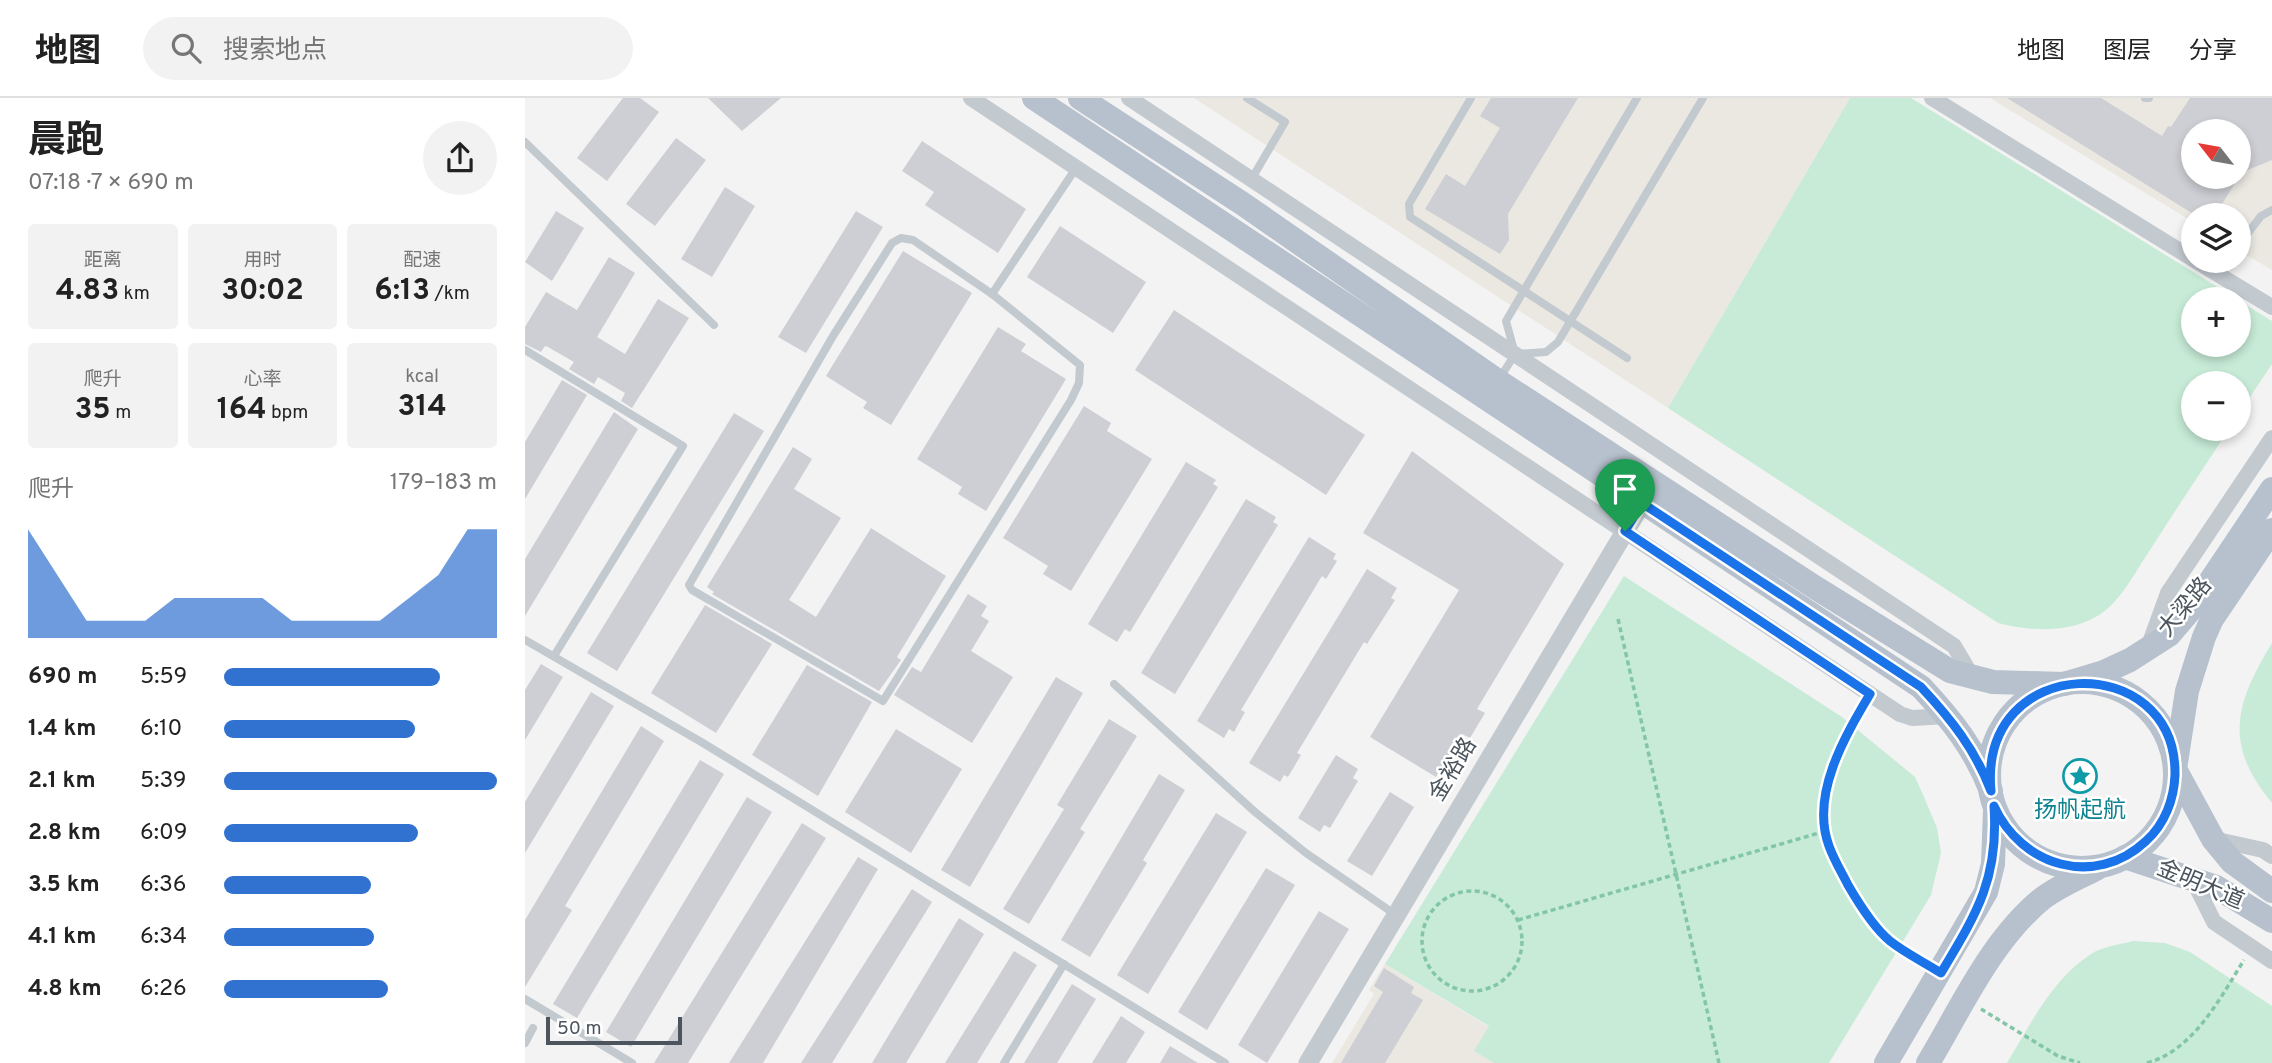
<!DOCTYPE html>
<html lang="zh">
<meta charset="utf-8">
<style>
body{margin:0;font-family:Overpass,"Noto Sans SC",sans-serif;background:#f2f2f2;color:#222;height:100vh;display:flex;flex-direction:column;font-size:26px;white-space:nowrap}
*{box-sizing:border-box;margin:0}
p{font-size:23px;color:#767676}
.icon{flex:none;width:38px;height:38px;fill:none;stroke:currentColor;stroke-width:2;stroke-linecap:round;stroke-linejoin:round}
.map{position:relative;flex:1;overflow:hidden}
.panel{display:flex;flex-direction:column;background:#fff;width:525px}
.panel>*{flex:none}
.needle{width:46px;rotate:301deg}
.controls{position:absolute;left:1656px;top:21px;display:grid;gap:14px}
.controls a{display:grid;place-items:center;width:70px;height:70px;border-radius:50%;background:#fff;box-shadow:0 4px 10px #0003;font-size:35px}
.scale{position:absolute;left:21px;bottom:18px;width:136px;box-sizing:border-box;padding-left:7px;border:4px solid #4c555e;border-top:0;font-size:19px;line-height:24px;white-space:nowrap;color:#4c555e;-webkit-text-stroke:5px #fff;paint-order:stroke}
.pin{position:absolute;display:grid;place-items:center;width:60px;height:60px;color:#fff;margin:-72px -30px;border-radius:50% 50% 50% 0;rotate:-45deg;box-shadow:0 0 7px #0007}
.pin .icon{rotate:45deg}
.round{display:grid;place-items:center;flex:none;width:74px;height:74px;border-radius:37px;background:#f2f2f2}
.headline{display:flex;align-items:center;justify-content:space-between;height:119px;padding:0 28px}
h1{font-size:38px;font-weight:700;line-height:52px}
.stats{display:grid;grid-template-columns:repeat(3,1fr);gap:10px;height:119px;padding:7px 28px}
.stats div{display:grid;align-content:center;border-radius:7px;background:#f2f2f2;text-align:center}
.stats b{font-size:30px;font-weight:700}
.stats small{font-size:19px;font-weight:400}
.stats p{font-size:19px}
.chart{height:196px;padding:14px 28px}
.chart p{display:flex;justify-content:space-between}
.chart svg{width:100%;height:126px;margin-top:7px;fill:#3171d0;opacity:.7}
ul{padding:0 28px;list-style:none;font-size:23px}
li{display:grid;grid-template-columns:112px 84px 1fr;align-items:center;height:52px}
li i{height:18px;border-radius:9px;background:#3171d0}
header{display:flex;align-items:center;gap:42px;box-sizing:border-box;height:98px;padding:0 35px;background:#fff;border-bottom:2px solid #e0e0e0}
header strong{font-size:33px}
nav{display:flex;gap:38px;margin-inline-start:auto;font-size:24px}
.search{width:490px;height:63px;background:#f2f2f2;display:flex;align-items:center;gap:18px;box-sizing:border-box;padding:0 24px;border-radius:38px;color:#767676;font-size:26px}
main{display:flex;flex:1;min-height:0}
.map>svg:first-child{display:block}
</style>
<header>
<strong>地图</strong>
<div class="search"><svg class="icon" aria-label="search" viewBox="0 0 24 24"><circle cx="10" cy="10" r="6"/><path d="M15 15l6 6"/></svg>搜索地点</div>
<nav><a>地图</a><a>图层</a><a>分享</a></nav>
</header>
<main>
<section class="panel">
<div class="headline"><div><h1>晨跑</h1><p>07:18 · 7 × 690 m</p></div><a class="round"><svg class="icon" aria-label="share" viewBox="0 0 24 24"><path d="M12 15V3M7 8l5-5 5 5M5 13v7h14v-7"/></svg></a></div>
<div class="stats">
<div><p>距离</p><b>4.83<small> km</small></b></div>
<div><p>用时</p><b>30:02</b></div>
<div><p>配速</p><b>6:13<small> /km</small></b></div>
</div>
<div class="stats">
<div><p>爬升</p><b>35<small> m</small></b></div>
<div><p>心率</p><b>164<small> bpm</small></b></div>
<div><p>kcal</p><b>314</b></div>
</div>
<div class="chart"><p><span>爬升</span>179–183 m</p>
<svg viewBox="0 0 160 44" preserveAspectRatio="none"><path d="M0 44V6L10 22L20 38L30 38L40 38L50 30L60 30L70 30L80 30L90 38L100 38L110 38L120 38L130 30L140 22L150 6L160 6V44z"/></svg>
</div>
<ul>
<li><b>690 m</b>5:59<i style="width:79%"></i></li>
<li><b>1.4 km</b>6:10<i style="width:70%"></i></li>
<li><b>2.1 km</b>5:39<i style="width:100%"></i></li>
<li><b>2.8 km</b>6:09<i style="width:71%"></i></li>
<li><b>3.5 km</b>6:36<i style="width:54%"></i></li>
<li><b>4.1 km</b>6:34<i style="width:55%"></i></li>
<li><b>4.8 km</b>6:26<i style="width:60%"></i></li>
</ul>
</section>
<div class="map">
<svg width="1747" height="965" viewBox="0 0 1747 965">
<rect width="100%" height="100%" fill="#f4f3f3"/>
<g fill="#eae8e1" fill-rule="evenodd">
<path d="M 669,0 L 1325,0 L 1143,310 Z"/>
<path d="M 1465,0 L 1747,0 L 1747,172 L 1713,152 L 1713,117 L 1668,117 L 1668,124 ZM 1668,33 L 1713,33 L 1713,79 L 1668,79 Z"/>
<path d="M 860,866 L 964,929 L 949,953 L 969,965 L 807,965 L 849,896 L 844,892 Z"/>
</g>
<g fill="#c7ebd7">
<path d="M 1325,0 L 1386,0 L 1712,201 L 1668,201 L 1668,247 L 1713,247 L 1713,202 L 1747,223 L 1747,266 L 1713,317 L 1713,285 L 1668,285 L 1668,331 L 1704,331 C 1678,371 1651,411 1625,452 C 1612,471 1599,497 1581,512 C 1551,536 1508,534 1473,525 L 1143,310 Z"/>
<path d="M 1099,478 L 1317,619 L 1390,679 L 1399,699 L 1412,730 L 1416,755 L 1406,797 L 1304,965 L 969,965 L 949,953 L 964,928 L 860,866 Z"/>
<path d="M 1747,545 L 1747,705 C 1698,646 1710,606 1747,545 Z"/>
<path d="M 1608,843 L 1640,845 L 1665,854 L 1747,908 L 1747,965 L 1482,965 C 1505,927 1527,881 1566,856 C 1578,848 1594,847 1608,843 Z"/>
</g>
<g fill="#cdcfd4">
<path d="M 98,0 L 115,0 L 134,14 L 82,83 L 52,60 Z"/>
<path d="M 183,0 L 256,0 L 217,33 Z"/>
<path d="M 966,0 L 1053,0 L 983,116 L 984,142 L 975,156 L 900,111 L 921,76 L 940,88 L 975,30 L 955,18 Z"/>
<path d="M 1482,0 L 1576,0 L 1637,38 L 1643,28 L 1646,29 L 1665,0 L 1747,0 L 1747,62 L 1713,76 L 1713,33 L 1668,33 L 1668,79 L 1714,79 L 1690,117 L 1670,117 Z"/>
<path d="M 151,40 L 181,62 L 130,128 L 101,106 Z"/>
<path d="M 397,43 L 501,111 L 473,155 L 400,107 L 409,94 L 377,73 Z"/>
<path d="M 200,89 L 230,108 L 187,179 L 156,161 Z"/>
<path d="M 31,113 L 59,130 L 27,183 L 0,164 Z"/>
<path d="M 331,113 L 358,129 L 281,255 L 253,239 Z"/>
<path d="M 535,128 L 621,184 L 588,235 L 502,179 Z"/>
<path d="M 378,153 L 447,195 L 366,327 L 338,310 L 342,304 L 301,278 Z"/>
<path d="M 84,159 L 110,175 L 72,239 L 100,256 L 133,201 L 164,220 L 107,310 L 96,303 L 100,295 L 73,279 L 69,286 L 44,271 L 49,264 L 23,249 L 20,248 L 16,254 L 0,246 L 0,229 L 21,194 L 52,212 Z"/>
<path d="M 649,212 L 840,337 L 801,397 L 610,272 Z"/>
<path d="M 473,229 L 501,246 L 496,253 L 541,281 L 461,413 L 433,396 L 437,389 L 392,361 Z"/>
<path d="M 37,282 L 62,297 L 0,401 L 0,344 Z"/>
<path d="M 559,308 L 586,325 L 582,333 L 627,361 L 546,493 L 518,476 L 523,468 L 478,440 Z"/>
<path d="M 89,314 L 113,331 L 0,518 L 0,461 Z"/>
<path d="M 209,315 L 239,333 L 92,573 L 62,555 Z"/>
<path d="M 268,349 L 287,361 L 269,391 L 316,420 L 264,502 L 291,519 L 346,430 L 421,478 L 372,559 L 376,562 L 354,593 L 187,496 L 189,494 L 182,489 Z"/>
<path d="M 887,353 L 1039,466 L 952,611 L 960,615 L 945,640 L 937,636 L 911,679 L 845,639 L 934,492 L 838,435 Z"/>
<path d="M 661,364 L 691,382 L 688,386 L 693,389 L 605,534 L 600,531 L 592,544 L 563,526 Z"/>
<path d="M 721,401 L 751,419 L 748,424 L 753,427 L 650,596 L 616,575 Z"/>
<path d="M 784,439 L 811,456 L 808,461 L 812,463 L 801,481 L 797,478 L 716,612 L 720,614 L 709,634 L 704,631 L 699,640 L 672,623 Z"/>
<path d="M 842,471 L 872,490 L 866,500 L 870,502 L 842,546 L 839,544 L 772,655 L 776,657 L 763,679 L 759,677 L 755,684 L 724,665 Z"/>
<path d="M 443,496 L 462,508 L 456,518 L 464,523 L 446,553 L 488,579 L 447,645 L 369,597 L 387,569 L 396,574 Z"/>
<path d="M 180,507 L 247,546 L 191,635 L 126,595 Z"/>
<path d="M 16,566 L 38,579 L 0,642 L 0,592 Z"/>
<path d="M 282,567 L 347,604 L 293,698 L 227,657 Z"/>
<path d="M 531,579 L 558,595 L 445,789 L 416,772 Z"/>
<path d="M 66,594 L 89,608 L 0,755 L 0,704 Z"/>
<path d="M 584,621 L 612,638 L 555,731 L 560,734 L 504,826 L 478,811 L 539,711 L 532,707 Z"/>
<path d="M 116,628 L 139,643 L 40,808 L 47,812 L 0,889 L 0,822 Z"/>
<path d="M 371,631 L 437,671 L 386,755 L 320,714 Z"/>
<path d="M 811,657 L 833,671 L 828,680 L 833,683 L 805,730 L 799,727 L 795,734 L 773,720 Z"/>
<path d="M 175,662 L 199,676 L 52,920 L 28,906 Z"/>
<path d="M 634,676 L 660,692 L 618,762 L 622,765 L 565,859 L 536,842 Z"/>
<path d="M 865,694 L 889,709 L 847,778 L 822,763 Z"/>
<path d="M 222,699 L 247,714 L 106,949 L 81,934 Z"/>
<path d="M 691,715 L 722,734 L 623,896 L 592,877 Z"/>
<path d="M 277,725 L 301,740 L 163,965 L 129,965 Z"/>
<path d="M 333,759 L 353,771 L 238,965 L 204,965 Z"/>
<path d="M 741,770 L 770,787 L 682,932 L 653,914 Z"/>
<path d="M 387,791 L 407,804 L 307,965 L 276,965 Z"/>
<path d="M 794,813 L 824,831 L 742,965 L 713,947 Z"/>
<path d="M 434,820 L 459,836 L 381,965 L 347,965 Z"/>
<path d="M 489,853 L 512,867 L 452,965 L 420,965 Z"/>
<path d="M 859,870 L 889,889 L 886,895 L 898,902 L 860,965 L 816,965 L 858,894 L 849,888 Z"/>
<path d="M 547,886 L 571,901 L 532,965 L 499,965 Z"/>
<path d="M 596,918 L 620,934 L 601,965 L 567,965 Z"/>
<path d="M 645,948 L 673,965 L 635,965 Z"/>
</g>
<g fill="none" stroke-linecap="round" stroke-linejoin="round">
<g stroke="#83c6a7" stroke-width="3.5" stroke-dasharray="5 3.5" stroke-linecap="butt">
<path d="M 1093,521 L 1194,965"/>
<path d="M 1337,610 C 1314,647 1288,703 1303,748 C 1308,761 1316,774 1323,786 C 1343,823 1361,840 1396,863"/>
<circle cx="947" cy="843" r="50"/>
<path d="M 993,822 L 1301,733"/>
<path d="M 1456,911 L 1533,958 L 1555,965"/>
<path d="M 1622,965 C 1669,952 1695,900 1719,862"/>
</g>
<g stroke="#c2c9cf" stroke-width="8">
<path d="M 722,0 L 760,24 L 726,82"/>
<path d="M 946,0 L 884,106 L 885,119 L 1102,260"/>
<path d="M 1112,0 L 981,223 L 990,256 L 1021,254 L 1033,244 L 1178,0"/>
<path d="M 1620,0 L 1624,0"/>
<path d="M 0,44 L 189,227"/>
<path d="M 376,140 L 388,142 L 467,196 L 555,267 L 554,285 L 546,302 L 358,603 L 167,492 L 164,487 L 308,238 L 367,145 Z"/>
<path d="M 1713,148 L 1736,118 L 1747,112"/>
<path d="M 1693,176 L 1703,163"/>
<path d="M 467,196 L 551,70"/>
<path d="M 0,252 L 158,348 L 29,558"/>
<path d="M 975,280 L 990,256"/>
<path d="M 0,542 L 178,645 L 700,965"/>
<path d="M 589,586 L 730,714 L 781,755 L 871,817"/>
<path d="M 0,901 L 107,965"/>
<path d="M 0,945 L 8,930"/>
<path d="M 479,965 L 539,866"/>
</g>
<g stroke="#c2c9cf" stroke-width="16">
<path d="M 446,0 L 1375,616 L 1387,620 L 1423,618"/>
<path d="M 604,0 L 1429,548 L 1448,580"/>
<path d="M 1407,0 L 1668,161"/>
<path d="M 1671,163 L 1747,209"/>
<path d="M 1623,550 L 1643,495 L 1747,340"/>
<path d="M 1688,741 L 1738,752 L 1747,758"/>
<path d="M 1667,780 L 1689,824 L 1747,863"/>
</g>
<path stroke="#c2c9cf" stroke-width="19" d="M 783,965 L 1117,405"/>
<g stroke="#b6c1cd" stroke-width="24">
<path d="M 509,0 L 1396,589 C 1426,621 1450,651 1466,693"/>
<path d="M 555,0 L 718,106 L 973,283 L 1291,490 L 1425,573 L 1468,584 L 1539,586 L 1579,574 L 1605,562 L 1644,537 L 1668,509 L 1747,391"/>
<path d="M 1747,432 L 1687,521 L 1679,539 L 1662,593 L 1650,671 L 1688,741 L 1707,764 L 1747,793"/>
<circle cx="1557" cy="677" r="93"/>
<path d="M 1600,759 L 1691,789 L 1747,823"/>
<path d="M 1361,965 L 1461,794 L 1468,766 L 1470,712"/>
<path d="M 1403,965 C 1436,910 1467,841 1518,800 C 1534,788 1553,780 1571,771"/>
</g>
</g>
<g fill="none" stroke-linecap="round" stroke-linejoin="round">
<g stroke="#fff" stroke-width="14">
<path id="route" d="M 1117,405 L 1396,589 C 1426,621 1450,651 1466,693 C 1453,554 1652,551 1650,677 C 1649,701 1640,726 1621,743 C 1570,791 1496,768 1469,708 C 1474,780 1452,815 1416,875 C 1399,864 1380,855 1365,843 C 1348,829 1334,806 1323,787 C 1317,775 1309,762 1304,748 C 1285,697 1320,638 1345,596 L 1100,433 Z"/>
</g>
<use href="#route" stroke="#1a73e8" stroke-width="9"/>
</g>
<defs>
<g id="sight-ring" transform="scale(1.75)"><circle r="9.5" fill="#fff" stroke="#0f9aa8" stroke-width="1.5"/><path d="M0-6L1.8-2.2L6-1.7L2.9 1.2L3.7 5.4L0 3.3L-3.7 5.4L-2.9 1.2L-6-1.7L-1.8-2.2Z" fill="#0f9aa8"/></g>
</defs>
<g fill-rule="evenodd">
<use href="#sight-ring" x="1555" y="678"/>
</g>
<g text-anchor="middle" dominant-baseline="central" stroke-width="5" stroke-linejoin="round" paint-order="stroke">
<g font-size="23" fill="#4c555e" stroke="#fff">
<text transform="translate(1661 510) rotate(-50)">大梁路</text>
<text transform="translate(929 672) rotate(-59)">金裕路</text>
<text transform="translate(1675 788) rotate(23)">金明大道</text>
</g>
<g font-size="23" fill="#0d838f" stroke="#fff">
<text x="1555" y="713">扬帆起航</text>
</g>
</g>
</svg>
<div class="controls">
<a><svg class="needle" viewBox="-14 -14 28 28"><path d="M0-13l5 13h-10z" fill="#e53935"/><path d="M0 13l5-13h-10z" fill="#767676"/></svg></a>
<a><svg class="icon" aria-label="layers" viewBox="0 0 24 24"><path d="M12 4l9 5-9 5-9-5zM3 14l9 5 9-5"/></svg></a>
<a>+</a>
<a>−</a>
</div>
<div class="scale">50 m</div>
<div class="pin" style="left:1100px;top:433px;background:#1e9e55"><svg class="icon" aria-label="arrive" viewBox="0 0 24 24"><path d="M6 21V4h12l-3 4 3 4H6"/></svg></div>
</div>
</main>
